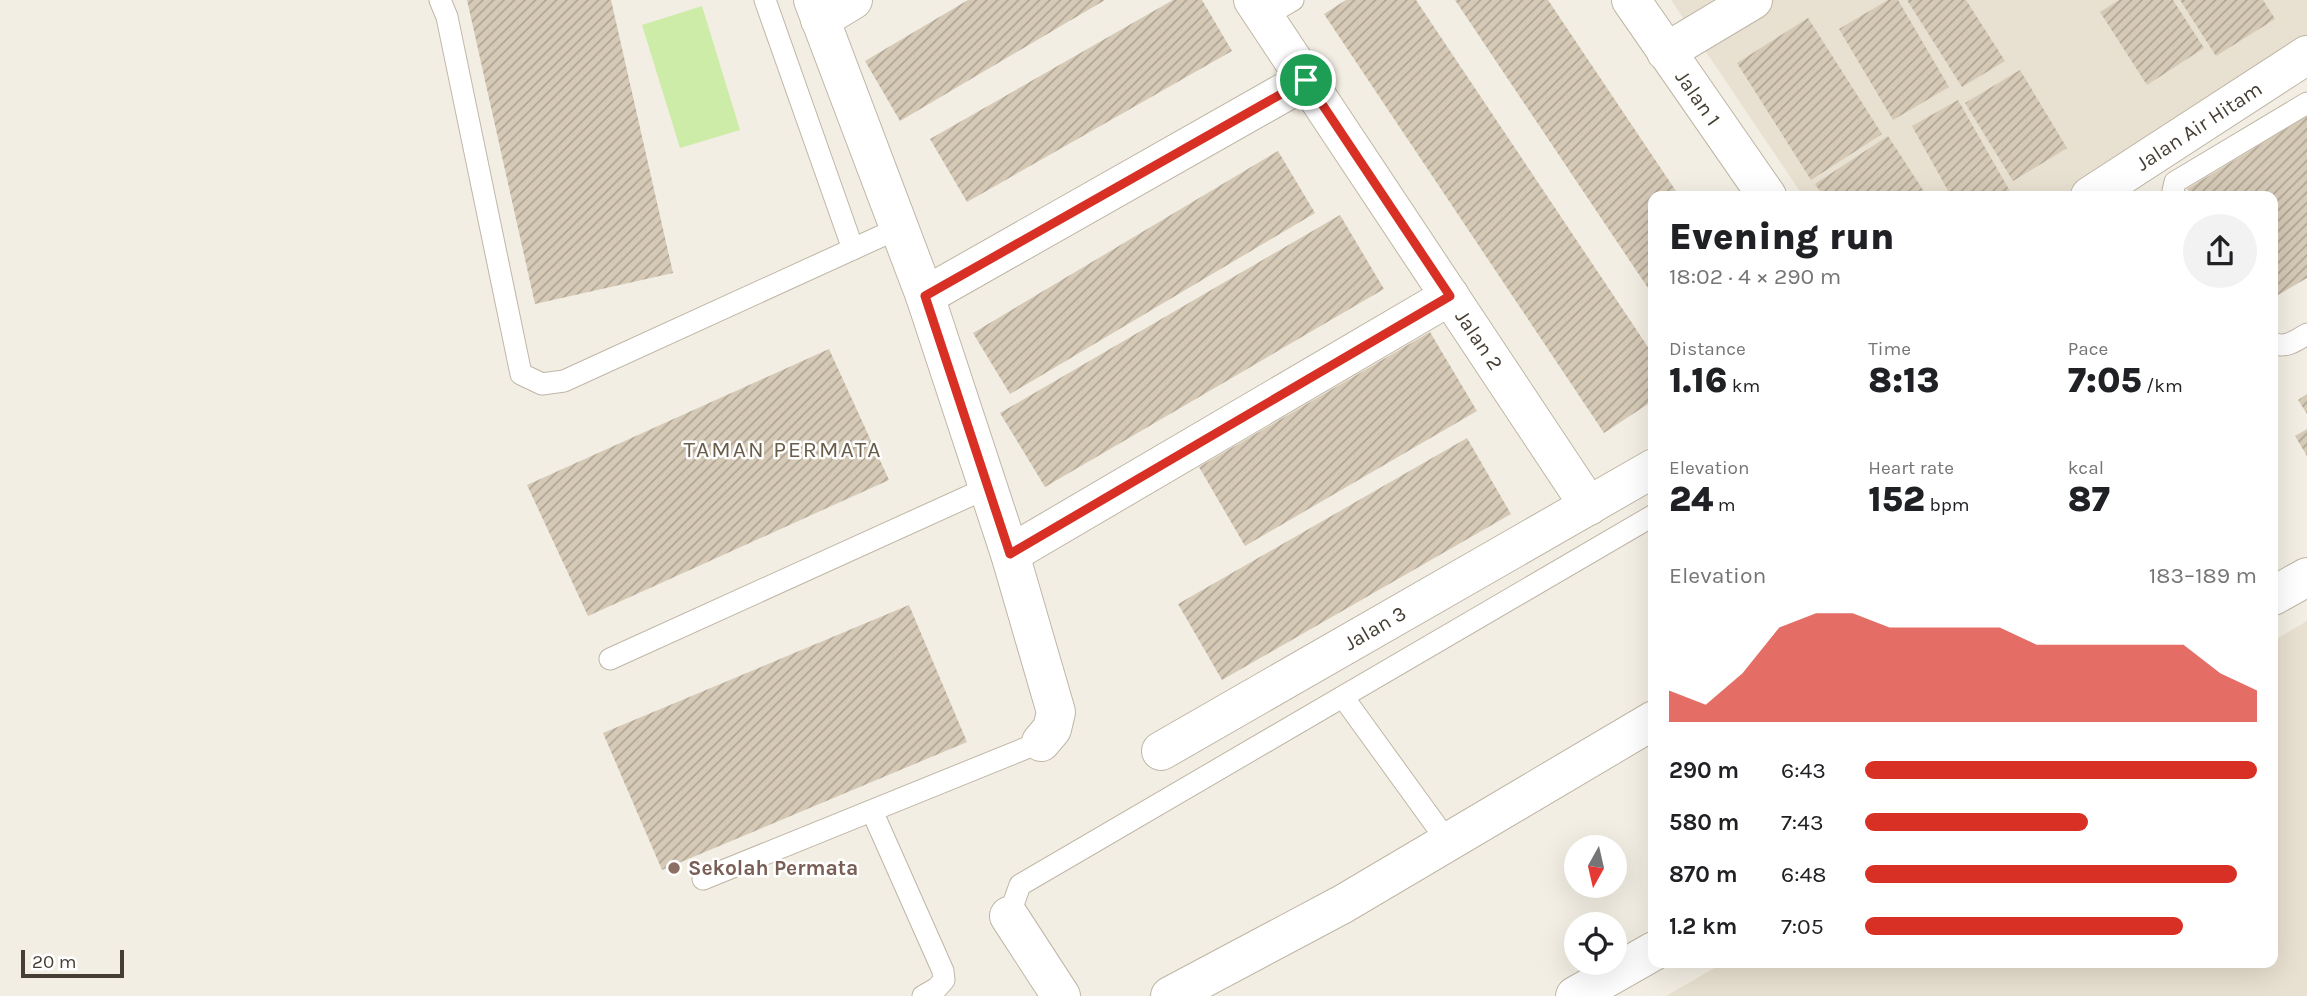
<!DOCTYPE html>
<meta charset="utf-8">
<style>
body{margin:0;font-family:Karla,sans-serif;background:#f2f2f2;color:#202124;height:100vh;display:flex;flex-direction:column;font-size:26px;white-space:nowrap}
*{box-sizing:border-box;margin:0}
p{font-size:23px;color:#757577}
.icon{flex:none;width:38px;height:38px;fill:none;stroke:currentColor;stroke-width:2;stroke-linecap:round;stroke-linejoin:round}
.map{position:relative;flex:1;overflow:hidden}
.sheet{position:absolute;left:1648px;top:191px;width:630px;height:777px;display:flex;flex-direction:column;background:#fff;border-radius:14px;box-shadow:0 7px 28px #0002}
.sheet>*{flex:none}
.needle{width:46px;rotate:188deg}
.fabs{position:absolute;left:1564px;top:835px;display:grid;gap:14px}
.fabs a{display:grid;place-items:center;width:63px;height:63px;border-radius:50%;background:#fff;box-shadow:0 7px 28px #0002;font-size:35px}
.scale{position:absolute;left:21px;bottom:18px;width:103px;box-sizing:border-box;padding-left:7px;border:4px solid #463e33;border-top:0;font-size:19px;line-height:24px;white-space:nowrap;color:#463e33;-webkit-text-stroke:5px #fff;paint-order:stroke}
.pin{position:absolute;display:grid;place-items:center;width:60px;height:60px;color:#fff;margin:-30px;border:4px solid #fff;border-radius:50%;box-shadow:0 2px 7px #0007}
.round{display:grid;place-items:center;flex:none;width:74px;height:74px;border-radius:37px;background:#f2f2f2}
.head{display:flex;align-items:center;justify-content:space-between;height:119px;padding:0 21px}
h1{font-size:38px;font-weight:800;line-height:52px}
.figures{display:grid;grid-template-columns:repeat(3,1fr);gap:10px;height:119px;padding:7px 21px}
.figures div{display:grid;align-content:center}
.figures b{font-size:35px;font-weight:800}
.figures small{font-size:19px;font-weight:400}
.figures p{font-size:19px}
.chart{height:196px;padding:14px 21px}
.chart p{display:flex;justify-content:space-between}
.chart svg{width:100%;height:126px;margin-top:7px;fill:#d93025;opacity:.7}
ul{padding:0 21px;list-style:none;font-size:23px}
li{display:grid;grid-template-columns:112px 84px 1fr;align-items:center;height:52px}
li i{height:18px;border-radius:9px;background:#d93025}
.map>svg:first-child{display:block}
</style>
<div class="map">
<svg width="2307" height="996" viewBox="0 0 2307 996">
<defs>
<pattern id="building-hatch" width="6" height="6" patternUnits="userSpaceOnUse" patternTransform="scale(1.75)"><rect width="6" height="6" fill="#d6cab7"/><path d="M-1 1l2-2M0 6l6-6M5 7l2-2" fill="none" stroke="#afa595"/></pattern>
</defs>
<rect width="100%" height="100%" fill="#f3eee3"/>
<g fill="#e8e0d0">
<path d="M 1671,0 L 2307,0 L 2307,48 L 2062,196 L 1803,196 Z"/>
<path d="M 2307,621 L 2307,996 L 1666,996 L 1723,963 L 2273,962 L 2273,641 Z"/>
</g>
<path fill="#cdeca7" d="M 702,6 L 740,130 L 680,148 L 642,25 Z"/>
<g fill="url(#building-hatch)">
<path d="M 467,0 L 611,0 L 673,273 L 535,304 Z"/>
<path d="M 968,0 L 1105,0 L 900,121 L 865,61 Z"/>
<path d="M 1173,0 L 1202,0 L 1232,51 L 967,202 L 930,139 Z"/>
<path d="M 1346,0 L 1416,0 L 1654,356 L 1654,400 L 1604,433 L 1324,14 Z"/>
<path d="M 1455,0 L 1548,0 L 1678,194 L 1679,196 L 1654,196 L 1654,297 Z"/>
<path d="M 1888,0 L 1898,0 L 1949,87 L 1893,120 L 1839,29 Z"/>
<path d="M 1907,0 L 1966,0 L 2005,61 L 1962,87 Z"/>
<path d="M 2119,0 L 2173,0 L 2204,48 L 2147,85 L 2100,12 Z"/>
<path d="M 2180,0 L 2263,0 L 2275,19 L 2216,56 Z"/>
<path d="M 1808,18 L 1882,134 L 1811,180 L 1737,63 Z"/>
<path d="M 2020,70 L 2067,148 L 2013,181 L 1965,103 Z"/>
<path d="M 1958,100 L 2011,193 L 2004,196 L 1951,196 L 1912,126 Z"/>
<path d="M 2307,116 L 2307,278 L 2273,298 L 2273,196 L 2192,196 L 2187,189 Z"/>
<path d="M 1888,136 L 1927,196 L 1823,196 L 1815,184 Z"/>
<path d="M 1278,151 L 1315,213 L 1010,394 L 973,333 Z"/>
<path d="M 1340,215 L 1384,289 L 1045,487 L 1000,413 Z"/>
<path d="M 1430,332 L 1477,411 L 1245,546 L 1199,467 Z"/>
<path d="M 829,349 L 889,480 L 588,616 L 527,485 Z"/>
<path d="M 2307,394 L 2307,414 L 2298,400 Z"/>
<path d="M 2307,429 L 2307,456 L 2295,436 Z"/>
<path d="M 1467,438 L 1511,514 L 1222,680 L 1178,604 Z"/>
<path d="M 909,605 L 967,742 L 662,870 L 603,733 Z"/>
</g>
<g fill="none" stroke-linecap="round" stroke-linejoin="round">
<g stroke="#bfb6a5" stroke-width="23">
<g id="service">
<path d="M 440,0 L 447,17 L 521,374 L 542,384 L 564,381 L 899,228"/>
<path d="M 765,0 L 853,249"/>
<path d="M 1264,17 L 1293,0"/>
<path d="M 2172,196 L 2175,182 L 2307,103"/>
<path d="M 2273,343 C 2285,349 2297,340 2307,334"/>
<path d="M 610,659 L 989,487"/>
<path d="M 1343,697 L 1448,842"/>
<path d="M 872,811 L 943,971 L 944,980 L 937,988 L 923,996"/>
<path d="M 703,879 L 1041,742"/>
<path d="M 1009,916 L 1020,885 L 1654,515"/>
</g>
</g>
<g stroke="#bfb6a5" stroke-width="40">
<g id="minor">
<path d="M 813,0 L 925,296 L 1010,554 L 1056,712 L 1052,729 L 1041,742"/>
<path d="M 1253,0 L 1589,506"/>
<path d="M 1631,0 L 1767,196"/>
<path d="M 820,20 L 853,0"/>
<path d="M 1666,52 L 1753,0"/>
<path d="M 2090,196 L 2307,55"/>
<path d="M 925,296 L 1306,80"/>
<path d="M 1010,554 L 1450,296"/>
<path d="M 2273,596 L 2307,577"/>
<path d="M 1161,751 L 1654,468"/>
<path d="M 1009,916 L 1061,996"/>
<path d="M 1170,996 L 1343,904 L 1654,720"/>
<path d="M 1575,996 L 1654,951"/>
</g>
</g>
<use href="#service" stroke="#fff" stroke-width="21"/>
<use href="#minor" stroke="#fff" stroke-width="38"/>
</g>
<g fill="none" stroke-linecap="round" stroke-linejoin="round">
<g stroke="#fff" stroke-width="14">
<path id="route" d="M 1306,80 L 1450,296 L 1010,554 L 925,296 Z"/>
</g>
<use href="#route" stroke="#d93025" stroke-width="9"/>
</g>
<circle fill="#8d6e63" stroke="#fff" stroke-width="2.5" cx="674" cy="868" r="7"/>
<g text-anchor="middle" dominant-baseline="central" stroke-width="5" stroke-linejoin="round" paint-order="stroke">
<g font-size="21" fill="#463e33" stroke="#fff">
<text transform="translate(1698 98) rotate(55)">Jalan 1</text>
<text transform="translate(2199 126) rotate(-33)">Jalan Air Hitam</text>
<text transform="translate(1479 340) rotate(56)">Jalan 2</text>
<text transform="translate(1375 628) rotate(-30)">Jalan 3</text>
</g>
<g font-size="21" font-weight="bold" fill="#785e54" stroke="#fff" text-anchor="start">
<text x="688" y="868">Sekolah Permata</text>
</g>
<g font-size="23" letter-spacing="2" fill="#695c49" stroke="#fff">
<text x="783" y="449">TAMAN PERMATA</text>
</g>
</g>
</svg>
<div class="fabs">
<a><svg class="needle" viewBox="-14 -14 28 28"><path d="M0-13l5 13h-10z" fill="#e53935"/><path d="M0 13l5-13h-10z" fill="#757577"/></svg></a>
<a><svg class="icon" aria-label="locate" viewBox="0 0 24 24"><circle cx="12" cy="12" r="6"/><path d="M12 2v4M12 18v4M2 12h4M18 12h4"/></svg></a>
</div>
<div class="scale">20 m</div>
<div class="pin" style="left:1306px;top:80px;background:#1e9e55"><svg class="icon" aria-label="arrive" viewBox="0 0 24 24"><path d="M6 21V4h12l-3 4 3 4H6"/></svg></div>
<section class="sheet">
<div class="head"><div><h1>Evening run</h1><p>18:02 · 4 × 290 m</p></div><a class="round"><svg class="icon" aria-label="share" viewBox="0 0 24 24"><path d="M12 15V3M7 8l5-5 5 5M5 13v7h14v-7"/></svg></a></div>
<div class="figures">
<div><p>Distance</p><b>1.16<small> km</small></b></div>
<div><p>Time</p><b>8:13</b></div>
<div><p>Pace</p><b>7:05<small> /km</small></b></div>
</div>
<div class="figures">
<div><p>Elevation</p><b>24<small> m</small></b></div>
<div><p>Heart rate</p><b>152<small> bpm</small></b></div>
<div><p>kcal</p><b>87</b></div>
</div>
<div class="chart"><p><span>Elevation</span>183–189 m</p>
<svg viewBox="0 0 160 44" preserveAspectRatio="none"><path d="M0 44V33L10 38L20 27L30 11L40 6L50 6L60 11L70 11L80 11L90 11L100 17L110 17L120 17L130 17L140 17L150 27L160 33V44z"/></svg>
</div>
<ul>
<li><b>290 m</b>6:43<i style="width:100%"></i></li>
<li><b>580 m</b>7:43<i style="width:57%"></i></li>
<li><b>870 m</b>6:48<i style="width:95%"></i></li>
<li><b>1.2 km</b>7:05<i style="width:81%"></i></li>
</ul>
</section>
</div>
